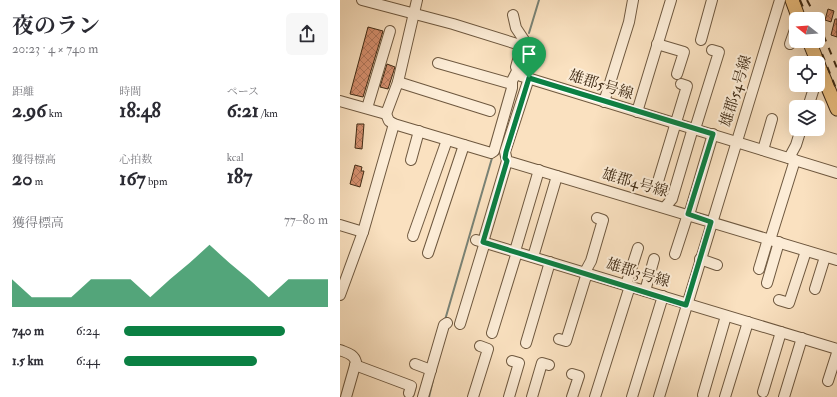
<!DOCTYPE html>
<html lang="ja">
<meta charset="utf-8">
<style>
body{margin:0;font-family:"IM FELL Double Pica","Noto Serif JP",serif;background:#f7f7f7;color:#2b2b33;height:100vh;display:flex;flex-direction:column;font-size:15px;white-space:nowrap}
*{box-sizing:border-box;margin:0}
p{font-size:13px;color:#7c7c81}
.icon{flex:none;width:22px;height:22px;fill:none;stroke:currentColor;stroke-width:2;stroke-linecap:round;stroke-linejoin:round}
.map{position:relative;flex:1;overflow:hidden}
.side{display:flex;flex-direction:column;background:#fff;width:340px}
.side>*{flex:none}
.needle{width:26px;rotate:287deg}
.controls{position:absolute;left:449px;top:12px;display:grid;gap:8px}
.controls a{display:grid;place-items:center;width:36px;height:36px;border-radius:6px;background:#fff;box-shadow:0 4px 16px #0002;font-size:20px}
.pin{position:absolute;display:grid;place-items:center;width:34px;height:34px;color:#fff;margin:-41px -17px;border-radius:50% 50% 50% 0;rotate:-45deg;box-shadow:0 0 4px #0007}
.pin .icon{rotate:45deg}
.round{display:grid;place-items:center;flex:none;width:42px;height:42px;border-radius:6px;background:#f7f7f7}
.summary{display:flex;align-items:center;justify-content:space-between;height:68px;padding:0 12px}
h1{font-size:22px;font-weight:700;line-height:30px}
.figures{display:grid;grid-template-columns:repeat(3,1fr);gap:6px;height:68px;padding:4px 12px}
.figures div{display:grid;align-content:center}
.figures b{font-size:20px;font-weight:700}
.figures small{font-size:11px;font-weight:400}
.figures p{font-size:11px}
.chart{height:112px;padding:8px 12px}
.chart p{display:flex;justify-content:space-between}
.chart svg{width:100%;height:72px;margin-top:4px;fill:#0b8043;opacity:.7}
ul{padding:0 12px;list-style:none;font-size:13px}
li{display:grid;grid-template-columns:64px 48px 1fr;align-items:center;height:30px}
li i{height:10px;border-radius:5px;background:#0b8043}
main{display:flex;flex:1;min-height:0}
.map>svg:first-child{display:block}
</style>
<main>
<section class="side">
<div class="summary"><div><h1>夜のラン</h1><p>20:23 · 4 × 740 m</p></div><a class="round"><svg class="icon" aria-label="share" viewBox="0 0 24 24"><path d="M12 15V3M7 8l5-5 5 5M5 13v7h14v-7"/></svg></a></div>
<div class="figures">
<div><p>距離</p><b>2.96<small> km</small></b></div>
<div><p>時間</p><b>18:48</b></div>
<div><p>ペース</p><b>6:21<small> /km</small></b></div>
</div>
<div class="figures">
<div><p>獲得標高</p><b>20<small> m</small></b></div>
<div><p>心拍数</p><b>167<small> bpm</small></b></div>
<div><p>kcal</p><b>187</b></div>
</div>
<div class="chart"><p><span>獲得標高</span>77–80 m</p>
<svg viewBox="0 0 160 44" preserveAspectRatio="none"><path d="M0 44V27L10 38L20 38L30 38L40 27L50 27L60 27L70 38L80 27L90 17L100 6L110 17L120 27L130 38L140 27L150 27L160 27V44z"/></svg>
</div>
<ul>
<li><b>740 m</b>6:24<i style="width:79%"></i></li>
<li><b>1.5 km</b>6:44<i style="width:65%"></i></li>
</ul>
</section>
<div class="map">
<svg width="497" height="397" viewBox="0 0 497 397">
<defs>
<pattern id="building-cross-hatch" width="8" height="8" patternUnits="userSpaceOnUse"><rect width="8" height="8" fill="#d6906f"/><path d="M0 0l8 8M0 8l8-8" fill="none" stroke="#af765a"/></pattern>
</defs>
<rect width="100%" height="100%" fill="#fae1c0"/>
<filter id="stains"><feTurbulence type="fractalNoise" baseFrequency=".005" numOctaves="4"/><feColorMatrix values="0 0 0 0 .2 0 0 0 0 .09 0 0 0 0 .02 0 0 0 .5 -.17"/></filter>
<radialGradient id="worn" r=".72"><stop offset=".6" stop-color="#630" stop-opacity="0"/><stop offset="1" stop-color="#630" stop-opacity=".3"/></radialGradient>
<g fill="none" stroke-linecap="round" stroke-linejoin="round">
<g stroke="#798275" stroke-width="2">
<path d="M 189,33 L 199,0"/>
<path d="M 105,320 L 152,158"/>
<path d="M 89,397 L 93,380"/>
</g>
</g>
<g fill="url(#building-cross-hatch)" stroke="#3f2a14">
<path d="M 488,9 L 494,11 L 491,22 L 485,20 Z"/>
<path d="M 495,19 L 497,19 L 497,37 L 491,35 Z"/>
<path d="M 28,27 L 43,31 L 23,97 L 10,94 Z"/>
<path d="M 47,64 L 55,67 L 48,89 L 40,87 Z"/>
<path d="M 17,124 L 24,124 L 22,149 L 15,148 Z"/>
<path d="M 15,165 L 22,167 L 21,171 L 24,171 L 20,187 L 10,184 Z"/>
</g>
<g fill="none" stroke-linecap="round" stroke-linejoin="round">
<g stroke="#6e583f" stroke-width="12">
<g id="minor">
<path d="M 22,0 L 113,24 L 177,44 L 181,49 L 176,67 L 181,76 L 497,173"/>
<path d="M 173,15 L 176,28 L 184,40 L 180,47"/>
<path d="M 361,40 L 372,0"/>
<path d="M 317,44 L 344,52 L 337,74"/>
<path d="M 450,44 L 456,27"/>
<path d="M 98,63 L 172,84"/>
<path d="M 189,78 L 165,152 L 167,161 L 497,260"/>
<path d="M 58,82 L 150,111"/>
<path d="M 0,101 L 46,114 L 49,121 L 54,124 L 151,153 L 154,151 L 172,88 L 172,81 L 177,71"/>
<path d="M 264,102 L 289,22 L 293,0"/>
<path d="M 468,107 L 475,85"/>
<path d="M 27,108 L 50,31"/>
<path d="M 297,112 L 331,0"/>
<path d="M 46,114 L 58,82 L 77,0"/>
<path d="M 355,129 L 379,52 L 372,50"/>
<path d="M 423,150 L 432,119"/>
<path d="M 449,158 L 456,145 L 461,129"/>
<path d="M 71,160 L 79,131"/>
<path d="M 316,188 L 347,86 L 341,84"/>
<path d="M 325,207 L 332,199 L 353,128"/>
<path d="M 349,215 L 373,134"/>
<path d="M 0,225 L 23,232"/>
<path d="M 73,236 L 107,140"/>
<path d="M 136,240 L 497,349"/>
<path d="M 430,240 L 455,160"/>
<path d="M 143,242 L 167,161"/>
<path d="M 175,251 L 199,170"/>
<path d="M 88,253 L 124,145"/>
<path d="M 335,254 L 348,214"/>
<path d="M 193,257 L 217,176"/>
<path d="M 360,259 L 377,265"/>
<path d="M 419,269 L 428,239"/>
<path d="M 245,272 L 251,261 L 263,220 L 257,218"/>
<path d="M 427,283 L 439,242"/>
<path d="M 286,285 L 298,248"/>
<path d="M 475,289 L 485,257"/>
<path d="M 305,291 L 314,259"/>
<path d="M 0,295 L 23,232 L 54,124"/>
<path d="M 439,300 L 449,303 L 466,251"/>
<path d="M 120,324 L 145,242"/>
<path d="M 152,333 L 177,252"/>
<path d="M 219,339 L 226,341 L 247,273"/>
<path d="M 186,343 L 210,262"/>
<path d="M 0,350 C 7,353 14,354 16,362 L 6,397"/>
<path d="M 75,364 L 91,370"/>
<path d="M 15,365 L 71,386 L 69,393"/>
<path d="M 232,374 L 239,376 L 232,397"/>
<path d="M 488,381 L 497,353"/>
<path d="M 423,392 L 441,332"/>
<path d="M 363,395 L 386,316"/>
<path d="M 83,397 L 104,325 L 107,323"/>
<path d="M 133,397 L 148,349 L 140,346"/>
<path d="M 169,397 L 179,363 L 172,361"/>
<path d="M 192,397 L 202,363 L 209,365"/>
<path d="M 255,397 L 290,286"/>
<path d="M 292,397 L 323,296"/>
<path d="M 319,397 L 440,0"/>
<path d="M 385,397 L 408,322"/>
<path d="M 444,397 L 462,338"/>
</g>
</g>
<g stroke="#3f2a14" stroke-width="15">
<g id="major">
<path d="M 452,0 L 459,19"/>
<path d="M 469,41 L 478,63"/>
<path d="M 478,64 L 497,109"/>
</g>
</g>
<use href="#minor" stroke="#fcecd6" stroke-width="10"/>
<use href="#major" stroke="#edc080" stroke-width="13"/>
<g stroke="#3f2a14" stroke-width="2" stroke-dasharray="7 7" stroke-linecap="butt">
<path d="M 460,0 L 468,19"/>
<path d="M 467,0 L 477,19"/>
<path d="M 478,22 L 497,68"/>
<path d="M 477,41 L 497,91"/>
</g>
</g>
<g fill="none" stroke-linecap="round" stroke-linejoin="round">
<g stroke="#fff" stroke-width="8">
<path id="route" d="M 189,78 L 373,134 L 348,214 L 371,222 L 346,305 L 143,242 L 167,161 L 165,158 L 166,152 Z"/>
</g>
<use href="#route" stroke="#0b8043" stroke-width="5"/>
</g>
<g text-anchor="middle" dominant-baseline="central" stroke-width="4" stroke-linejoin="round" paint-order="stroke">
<g font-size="15" fill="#3f2a14" stroke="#fcecd6">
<text transform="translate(261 85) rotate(17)">雄郡5号線</text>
<text transform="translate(396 91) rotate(-73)">雄郡54号線</text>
<text transform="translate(295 183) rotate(16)">雄郡4号線</text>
<text transform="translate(298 273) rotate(17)">雄郡3号線</text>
</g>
</g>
<rect width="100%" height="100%" filter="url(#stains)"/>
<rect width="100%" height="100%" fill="url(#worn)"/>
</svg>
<div class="controls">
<a><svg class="needle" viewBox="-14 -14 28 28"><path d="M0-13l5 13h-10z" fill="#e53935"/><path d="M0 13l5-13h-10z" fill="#7c7c81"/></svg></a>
<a><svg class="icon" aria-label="locate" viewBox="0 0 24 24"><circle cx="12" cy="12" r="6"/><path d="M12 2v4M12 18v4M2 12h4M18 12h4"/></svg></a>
<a><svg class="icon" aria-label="layers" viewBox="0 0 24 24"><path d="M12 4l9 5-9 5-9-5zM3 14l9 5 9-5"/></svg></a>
</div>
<div class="pin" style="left:189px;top:78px;background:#1e9e55"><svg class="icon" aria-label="arrive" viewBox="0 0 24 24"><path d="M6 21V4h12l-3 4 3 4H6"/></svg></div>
</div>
</main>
